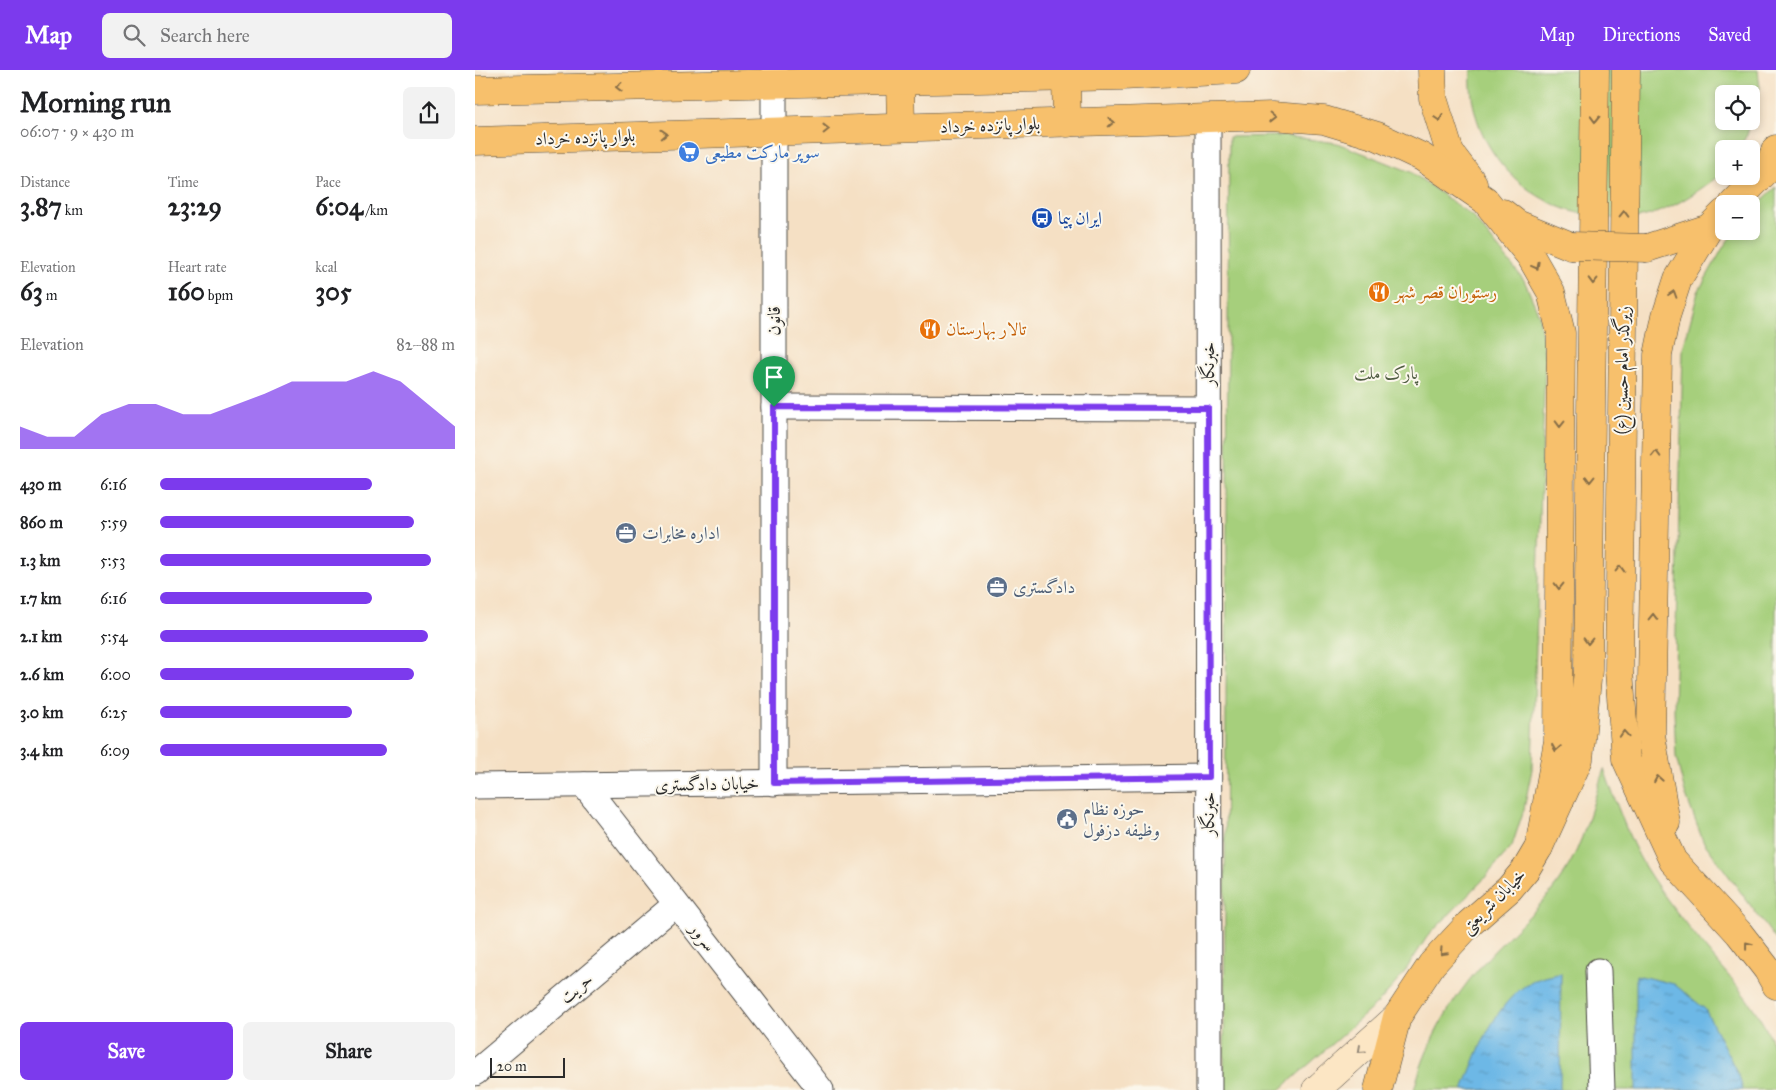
<!DOCTYPE html>
<meta charset="utf-8">
<style>
body{margin:0;font-family:"IM FELL Great Primer",Amiri,serif;background:#f2f2f2;color:#202124;height:100vh;display:flex;flex-direction:column;font-size:19px;white-space:nowrap}
*{box-sizing:border-box;margin:0}
p{font-size:16px;color:#757577}
.icon{flex:none;width:28px;height:28px;fill:none;stroke:currentColor;stroke-width:2;stroke-linecap:round;stroke-linejoin:round}
.map{position:relative;flex:1;overflow:hidden}
.drawer{display:flex;flex-direction:column;background:#fff;width:475px}
.drawer>*{flex:none}
.fabs{position:absolute;left:1240px;top:15px;display:grid;gap:10px}
.fabs a{display:grid;place-items:center;width:45px;height:45px;border-radius:8px;background:#fff;box-shadow:0 2px 8px #0003;font-size:25px}
.scale{position:absolute;left:15px;bottom:12px;width:75px;box-sizing:border-box;padding-left:5px;border:2px solid #2b2b2b;border-top:0;font-size:14px;line-height:18px;white-space:nowrap;color:#2b2b2b;-webkit-text-stroke:4px #fbf7ec;paint-order:stroke}
.pin{position:absolute;display:grid;place-items:center;width:42px;height:42px;color:#fff;margin:-51px -21px;border-radius:50% 50% 50% 0;rotate:-45deg;box-shadow:0 0 5px #0007}
.pin .icon{rotate:45deg}
.round{display:grid;place-items:center;flex:none;width:52px;height:52px;border-radius:8px;background:#f2f2f2}
.overview{display:flex;align-items:center;justify-content:space-between;height:85px;padding:0 20px}
h1{font-size:28px;font-weight:700;line-height:38px}
.stats{display:grid;grid-template-columns:repeat(3,1fr);gap:8px;height:85px;padding:5px 20px}
.stats div{display:grid;align-content:center}
.stats b{font-size:25px;font-weight:700}
.stats small{font-size:14px;font-weight:400}
.stats p{font-size:14px}
.chart{height:140px;padding:10px 20px}
.chart p{display:flex;justify-content:space-between}
.chart svg{width:100%;height:90px;margin-top:5px;fill:#7c3aed;opacity:.7}
.cta{display:flex;gap:10px;margin-top:auto;padding:10px 20px}
.cta a{flex:1;height:58px;border-radius:8px;background:#7c3aed;color:#fff;font-size:20px;font-weight:700;line-height:58px;text-align:center}
.cta a+a{background:#f2f2f2;color:#202124}
ul{padding:0 20px;list-style:none;font-size:16px}
li{display:grid;grid-template-columns:80px 60px 1fr;align-items:center;height:38px}
li i{height:12px;border-radius:6px;background:#7c3aed}
header{display:flex;align-items:center;gap:30px;box-sizing:border-box;height:70px;padding:0 25px;background:#7c3aed;color:#fff}
header strong{font-size:24px}
nav{display:flex;gap:28px;margin-inline-start:auto;font-size:18px}
.search{width:350px;height:45px;background:#f2f2f2;display:flex;align-items:center;gap:12px;box-sizing:border-box;padding:0 18px;border-radius:8px;color:#757577;font-size:19px}
main{display:flex;flex:1;min-height:0}
.map>svg:first-child{display:block}
</style>
<header>
<strong>Map</strong>
<div class="search"><svg class="icon" aria-label="search" viewBox="0 0 24 24"><circle cx="10" cy="10" r="6"/><path d="M15 15l6 6"/></svg>Search here</div>
<nav><a>Map</a><a>Directions</a><a>Saved</a></nav>
</header>
<main>
<section class="drawer">
<div class="overview"><div><h1>Morning run</h1><p>06:07 · 9 × 430 m</p></div><a class="round"><svg class="icon" aria-label="share" viewBox="0 0 24 24"><path d="M12 15V3M7 8l5-5 5 5M5 13v7h14v-7"/></svg></a></div>
<div class="stats">
<div><p>Distance</p><b>3.87<small> km</small></b></div>
<div><p>Time</p><b>23:29</b></div>
<div><p>Pace</p><b>6:04<small> /km</small></b></div>
</div>
<div class="stats">
<div><p>Elevation</p><b>63<small> m</small></b></div>
<div><p>Heart rate</p><b>160<small> bpm</small></b></div>
<div><p>kcal</p><b>305</b></div>
</div>
<div class="chart"><p><span>Elevation</span>82–88 m</p>
<svg viewBox="0 0 160 44" preserveAspectRatio="none"><path d="M0 44V33L10 38L20 38L30 27L40 22L50 22L60 27L70 27L80 22L90 17L100 11L110 11L120 11L130 6L140 11L150 22L160 33V44z"/></svg>
</div>
<ul>
<li><b>430 m</b>6:16<i style="width:72%"></i></li>
<li><b>860 m</b>5:59<i style="width:86%"></i></li>
<li><b>1.3 km</b>5:53<i style="width:92%"></i></li>
<li><b>1.7 km</b>6:16<i style="width:72%"></i></li>
<li><b>2.1 km</b>5:54<i style="width:91%"></i></li>
<li><b>2.6 km</b>6:00<i style="width:86%"></i></li>
<li><b>3.0 km</b>6:25<i style="width:65%"></i></li>
<li><b>3.4 km</b>6:09<i style="width:77%"></i></li>
</ul>
<div class="cta"><a>Save</a><a>Share</a></div>
</section>
<div class="map">
<svg width="1301" height="1020" viewBox="0 0 1301 1020">
<defs>
<pattern id="water-ripples" width="26" height="14" patternUnits="userSpaceOnUse" patternTransform="scale(1.25)"><rect width="26" height="14" fill="#6db8e6"/><path d="M2 4q2-2 4 0t4 0M15 11q2-2 4 0t4 0" fill="none" stroke="#5a96bb"/></pattern>
</defs>
<rect width="100%" height="100%" fill="#fbf7ec"/>
<filter id="ink" filterUnits="userSpaceOnUse"><feTurbulence type="fractalNoise" baseFrequency=".02" numOctaves="2"/><feDisplacementMap in="SourceGraphic" scale="10" xChannelSelector="R" yChannelSelector="G"/><feConvolveMatrix kernelMatrix="1 2 1 2 8 2 1 2 1" color-interpolation-filters="sRGB"/></filter>
<filter id="wash" filterUnits="userSpaceOnUse"><feTurbulence type="fractalNoise" baseFrequency=".0096" numOctaves="4" result="noise"/><feDisplacementMap in="SourceGraphic" scale="20" xChannelSelector="R" yChannelSelector="G"/><feGaussianBlur stdDeviation="1.12" result="paint"/><feColorMatrix in="noise" values="0 0 0 0 0 0 0 0 0 0 0 0 0 0 0 0 0 1.4 0 .05"/><feComposite in="paint" operator="in"/></filter>
<g filter="url(#wash)">
<rect width="100%" height="100%" fill="#f5e0c4"/>
<g fill="#a6cf7b" stroke="#687d53">
<path d="M 996,0 L 1283,0 L 1285,18 L 1276,49 L 1276,24 L 1249,24 L 1249,51 L 1276,51 L 1272,65 L 1263,79 L 1249,79 L 1249,99 L 1245,105 C 1219,124 1193,143 1161,148 C 1153,149 1145,148 1138,148 C 1058,146 991,81 996,0 Z"/>
<path d="M 810,66 L 862,73 L 936,102 L 997,146 L 1049,210 L 1064,245 L 1070,292 L 1057,699 L 1049,739 L 1037,776 L 1007,811 L 952,867 L 927,906 L 904,932 L 805,1020 L 749,1020 L 754,67 Z"/>
<path d="M 1301,117 L 1301,870 L 1228,771 L 1210,723 L 1201,687 L 1199,641 L 1208,279 L 1223,222 L 1249,176 L 1260,161 L 1276,161 L 1276,141 Z"/>
<path d="M 1129,699 C 1141,732 1152,766 1170,797 C 1188,826 1210,853 1231,879 C 1254,907 1291,946 1300,982 C 1301,994 1301,1008 1301,1020 L 939,1020 C 954,961 987,913 1030,870 C 1051,849 1072,830 1088,805 C 1109,774 1117,734 1129,699 Z"/>
</g>
<g fill="url(#water-ripples)" stroke="#4c7288">
<path d="M 1086,903 L 1085,1020 L 988,1020 C 1001,985 1021,929 1057,912 C 1065,907 1077,906 1086,903 Z"/>
<path d="M 1161,905 L 1199,914 L 1230,939 L 1264,1006 L 1268,1020 L 1161,1020 Z"/>
</g>
</g>
<g filter="url(#ink)">
<g fill="none" stroke-linecap="round" stroke-linejoin="round">
<g stroke="#494642" stroke-width="27">
<g id="street">
<path d="M 299,0 L 299,713"/>
<path d="M 733,49 L 734,1020"/>
<path d="M 299,337 L 733,338"/>
<path d="M 109,715 L 346,1020"/>
<path d="M 0,716 L 733,707"/>
<path d="M 1123,901 L 1127,1020"/>
<path d="M 0,1003 L 201,834"/>
</g>
</g>
<g stroke="#494642" stroke-width="29">
<path id="secondary" d="M 841,1020 L 922,947"/>
</g>
<g stroke="#494642" stroke-width="29">
<g id="primary">
<path d="M 957,0 L 958,28 L 975,83 L 998,113"/>
<path d="M 1151,0 L 1144,601 L 1151,689 L 1198,791 L 1264,863 L 1292,899 L 1301,915"/>
<path d="M 591,8 L 592,53"/>
<path d="M 425,11 L 426,57"/>
<path d="M 0,20 L 647,6 L 761,0"/>
<path d="M 0,71 L 797,46 L 849,50 L 902,66 L 947,87 L 1010,130 L 1056,187 L 1076,222 L 1086,263 L 1083,671 L 1064,777"/>
<path d="M 1258,134 L 1292,100 L 1301,79"/>
<path d="M 1028,143 L 1042,154 L 1096,176"/>
<path d="M 1172,178 L 1234,158 L 1249,143"/>
<path d="M 1191,753 L 1176,665 L 1183,285 L 1191,246 L 1203,209 L 1234,158"/>
<path d="M 903,1020 L 922,947 L 957,894 L 994,854 L 1034,819 L 1051,799 L 1064,777 L 1104,689 L 1113,600 L 1120,0"/>
</g>
</g>
<use href="#street" stroke="#fff" stroke-width="25"/>
<use href="#secondary" stroke="#fce6c4" stroke-width="28"/>
<use href="#primary" stroke="#f7c06c" stroke-width="28"/>
<g stroke="#494642" stroke-width="29" stroke-linecap="butt">
<path id="primary-bridge" d="M 1096,176 L 1172,178"/>
</g>
<use href="#primary-bridge" stroke="#f7c06c" stroke-width="28"/>
</g>
<defs><path id="oneway-chevron" d="M-2-3.5L2.5 0L-2 3.5" fill="none" stroke-width="1.6" stroke-linecap="round" stroke-linejoin="round" transform="scale(1.25)"/></defs>
<g stroke="#876e48">
<use href="#oneway-chevron" transform="translate(144 17) rotate(179)"/>
<use href="#oneway-chevron" transform="translate(798 47) rotate(1)"/>
<use href="#oneway-chevron" transform="translate(964 48) rotate(72)"/>
<use href="#oneway-chevron" transform="translate(1120 49) rotate(91)"/>
<use href="#oneway-chevron" transform="translate(636 52) rotate(-2)"/>
<use href="#oneway-chevron" transform="translate(351 59) rotate(-1)"/>
<use href="#oneway-chevron" transform="translate(189 64) rotate(-2)"/>
<use href="#oneway-chevron" transform="translate(1149 144) rotate(-89)"/>
<use href="#oneway-chevron" transform="translate(1061 196) rotate(61)"/>
<use href="#oneway-chevron" transform="translate(1118 211) rotate(91)"/>
<use href="#oneway-chevron" transform="translate(1198 224) rotate(-72)"/>
<use href="#oneway-chevron" transform="translate(1085 354) rotate(91)"/>
<use href="#oneway-chevron" transform="translate(1181 384) rotate(-89)"/>
<use href="#oneway-chevron" transform="translate(1115 409) rotate(91)"/>
<use href="#oneway-chevron" transform="translate(1145 499) rotate(-89)"/>
<use href="#oneway-chevron" transform="translate(1084 516) rotate(91)"/>
<use href="#oneway-chevron" transform="translate(1178 547) rotate(-89)"/>
<use href="#oneway-chevron" transform="translate(1113 571) rotate(91)"/>
<use href="#oneway-chevron" transform="translate(1149 664) rotate(-94)"/>
<use href="#oneway-chevron" transform="translate(1081 678) rotate(99)"/>
<use href="#oneway-chevron" transform="translate(1183 709) rotate(-100)"/>
<use href="#oneway-chevron" transform="translate(1273 875) rotate(-128)"/>
<use href="#oneway-chevron" transform="translate(968 882) rotate(133)"/>
</g>
<use stroke="#948878" href="#oneway-chevron" transform="translate(886 980) rotate(138)"/>
</g>
<g fill="none" stroke-linecap="round" stroke-linejoin="round" filter="url(#ink)">
<g stroke="#fff" stroke-width="10">
<path id="route" d="M 299,337 L 733,338 L 734,707 L 299,713 Z"/>
</g>
<use href="#route" stroke="#7c3aed" stroke-width="6"/>
</g>
<defs>
<g id="supermarket-disc" transform="scale(1.125)"><circle r="9.5" fill="#3f7fe0" stroke="#fbf7ec"/><path d="M-6-5.5h2.5l.6 2H6L4.5 2H-2.5L-4.4-4H-6ZM-1.5 3.2a1.3 1.3 0 1 0 .1 0ZM3 3.2a1.3 1.3 0 1 0 .1 0Z" fill="#fff"/></g>
<g id="bus-disc" transform="scale(1.125)"><circle r="9.5" fill="#1a4fb4" stroke="#fbf7ec"/><path d="M-5-6H5V4H4V6H2V4H-2V6H-4V4H-5ZM-3.5-4V0h7V-4ZM-3.5 1.2v1.5H-2V1.2ZM2 1.2v1.5H3.5V1.2Z" fill="#fff"/></g>
<g id="restaurant-disc" transform="scale(1.125)"><circle r="9.5" fill="#e8710a" stroke="#fbf7ec"/><path d="M-5-6h1v4h1v-4h1v4h1v-4h1v5L-1.5 .5V6h-2V.5L-5-1ZM5-6V6H3V1.5H1.5Q1.5-4 5-6Z" fill="#fff"/></g>
<g id="office-disc" transform="scale(1.125)"><circle r="9.5" fill="#5c6f8a" stroke="#fbf7ec"/><path d="M-6-3h4V-5.5h4V-3h4V5H-6ZM-1-4.5V-3h2v-1.5ZM-6 0V1H6V0Z" fill="#fff"/></g>
<g id="civic-disc" transform="scale(1.125)"><circle r="9.5" fill="#5c6f8a" stroke="#fbf7ec"/><path d="M-.6-6.5H3V-4.5H.6V-3L4-1V1h2V6H-6V1h2V-1L-.6-3ZM-1.2 2.5V6h2.4V2.5Z" fill="#fff"/></g>
</defs>
<g fill-rule="evenodd">
<use href="#supermarket-disc" x="214" y="82"/>
<use href="#bus-disc" x="567" y="148"/>
<use href="#restaurant-disc" x="904" y="222"/>
<use href="#restaurant-disc" x="455" y="259"/>
<use href="#office-disc" x="151" y="463"/>
<use href="#office-disc" x="522" y="517"/>
<use href="#civic-disc" x="592" y="749"/>
</g>
<g text-anchor="middle" dominant-baseline="central" stroke-width="4" stroke-linejoin="round" paint-order="stroke">
<g font-size="18" fill="#2b2b2b" stroke="#fbf7ec">
<text transform="translate(515 55) rotate(-2)">بلوار پانزده خرداد</text>
<text transform="translate(110 67) rotate(-2)">بلوار پانزده خرداد</text>
<text transform="translate(299 251) rotate(-90)">قانون</text>
<text transform="translate(733 294) rotate(-90)">خبرنگار</text>
<text transform="translate(1147 300) rotate(-89)">زیرگذر امام حسین (ع)</text>
<text transform="translate(232 714) rotate(-1)">خیابان دادگستری</text>
<text transform="translate(733 744) rotate(-90)">خبرنگار</text>
<text transform="translate(1018 831) rotate(-45)">خیابان شریعتی</text>
<text transform="translate(228 867) rotate(52)">سرور</text>
<text transform="translate(101 918) rotate(-40)">حریت</text>
</g>
<g font-size="18" fill="#366cbe" stroke="#fbf7ec" text-anchor="start">
<text x="230" y="82">سوپر مارکت مطیعی</text>
</g>
<g font-size="18" fill="#164399" stroke="#fbf7ec" text-anchor="start">
<text x="583" y="148">ایران پیما</text>
</g>
<g font-size="18" fill="#c56008" stroke="#fbf7ec" text-anchor="start">
<text x="920" y="222">رستوران قصر شهر</text>
<text x="471" y="259">تالار بهارستان</text>
</g>
<g font-size="18" fill="#505c43" stroke="#fbf7ec">
<text x="911" y="303">پارک ملت</text>
</g>
<g font-size="18" fill="#4e5e75" stroke="#fbf7ec" text-anchor="start">
<text x="167" y="463">اداره مخابرات</text>
<text x="538" y="517">دادگستری</text>
<text x="608" y="739">حوزه نظام<tspan x="608" dy="21">وظیفه دزفول</tspan></text>
</g>
</g>
</svg>
<div class="fabs">
<a><svg class="icon" aria-label="locate" viewBox="0 0 24 24"><circle cx="12" cy="12" r="6"/><path d="M12 2v4M12 18v4M2 12h4M18 12h4"/></svg></a>
<a>+</a>
<a>−</a>
</div>
<div class="scale">20 m</div>
<div class="pin" style="left:299px;top:337px;background:#1e9e55"><svg class="icon" aria-label="arrive" viewBox="0 0 24 24"><path d="M6 21V4h12l-3 4 3 4H6"/></svg></div>
</div>
</main>
